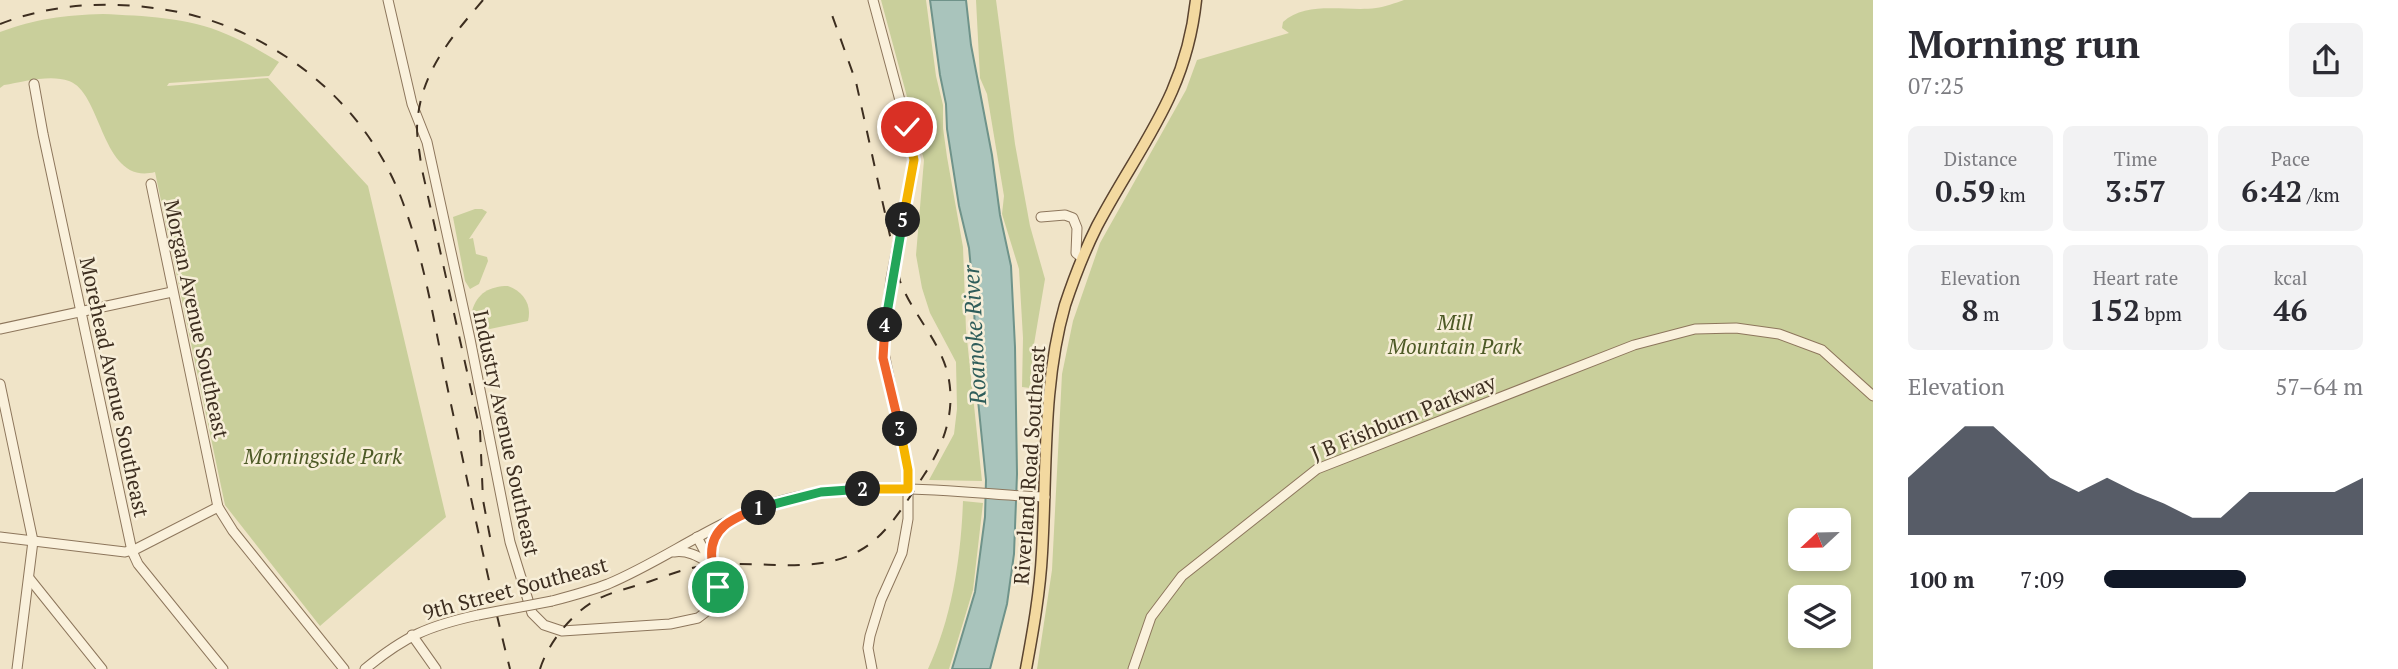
<!DOCTYPE html>
<meta charset="utf-8">
<style>
body{margin:0;font-family:"PT Serif",serif;background:#f2f2f3;color:#2b2b33;height:100vh;display:flex;flex-direction:column;font-size:26px;white-space:nowrap}
*{box-sizing:border-box;margin:0}
p{font-size:23px;color:#7c7c81}
.icon{flex:none;width:38px;height:38px;fill:none;stroke:currentColor;stroke-width:2;stroke-linecap:round;stroke-linejoin:round}
.map{position:relative;flex:1;overflow:hidden}
.details{display:flex;flex-direction:column;background:#fff;width:525px}
.details>*{flex:none}
.needle{width:46px;rotate:248deg}
.controls{position:absolute;left:1788px;top:508px;display:grid;gap:14px}
.controls a{display:grid;place-items:center;width:63px;height:63px;border-radius:10px;background:#fff;box-shadow:0 4px 10px #0003;font-size:35px}
.pin{position:absolute;display:grid;place-items:center;width:60px;height:60px;color:#fff;margin:-30px;border:4px solid #fff;border-radius:50%;box-shadow:0 2px 7px #0007}
.km{position:absolute;width:35px;height:35px;margin:-18px;border-radius:50%;background:#222;color:#fff;font-size:19px;line-height:35px;text-align:center}
.round{display:grid;place-items:center;flex:none;width:74px;height:74px;border-radius:10px;background:#f2f2f3}
.summary{display:flex;align-items:center;justify-content:space-between;height:119px;padding:0 35px}
h1{font-size:38px;font-weight:800;line-height:52px}
.metrics{display:grid;grid-template-columns:repeat(3,1fr);gap:10px;height:119px;padding:7px 35px}
.metrics div{display:grid;align-content:center;border-radius:10px;background:#f2f2f3;text-align:center}
.metrics b{font-size:30px;font-weight:800}
.metrics small{font-size:19px;font-weight:400}
.metrics p{font-size:19px}
.chart{height:196px;padding:14px 35px}
.chart p{display:flex;justify-content:space-between}
.chart svg{width:100%;height:126px;margin-top:7px;fill:#111827;opacity:.7}
ul{padding:0 35px;list-style:none;font-size:23px}
li{display:grid;grid-template-columns:112px 84px 1fr;align-items:center;height:52px}
li i{height:18px;border-radius:9px;background:#111827}
main{display:flex;flex:1;min-height:0}
.map>svg:first-child{display:block}
</style>
<main>
<div class="map">
<svg width="1873" height="669" viewBox="0 0 1873 669">
<rect width="100%" height="100%" fill="#f0e4c8"/>
<g fill="#c9cf9b" fill-rule="evenodd">
<path d="M 881,0 L 926,0 L 936,76 L 943,105 L 943,128 L 947,157 L 963,247 L 966,330 L 982,481 L 929,480 L 954,434 L 957,409 L 956,362 L 930,313 L 922,288 L 916,255 L 924,160 Z"/>
<path d="M 976,0 L 996,0 L 1015,144 L 1030,226 L 1045,279 L 1033,350 L 1030,388 L 1022,387 L 1023,338 L 1019,269 L 1002,214 L 1004,196 L 987,94 L 980,78 Z"/>
<path d="M 1404,0 L 1873,0 L 1873,669 L 1037,669 L 1052,570 L 1062,374 L 1073,321 L 1100,243 L 1186,90 L 1197,60 L 1289,33 L 1282,28 L 1283,22 C 1307,0 1347,12 1376,8 C 1385,7 1395,3 1404,0 ZM 1801,520 L 1839,520 L 1839,558 L 1801,558 ZM 1801,597 L 1839,597 L 1839,635 L 1801,635 Z"/>
<path d="M 103,14 C 143,16 188,17 226,34 C 244,41 262,52 279,62 L 269,76 L 169,83 L 167,86 L 268,78 L 368,186 L 446,517 L 320,626 L 225,505 L 155,172 C 101,186 103,93 69,81 C 50,74 23,82 4,85 L 0,88 L 0,32 C 36,19 64,15 103,14 Z"/>
<path d="M 475,209 L 482,209 L 487,212 L 469,239 L 473,238 L 476,254 L 487,257 L 488,261 L 479,284 L 470,289 L 465,281 L 453,217 Z"/>
<path d="M 508,286 C 524,292 532,305 528,321 L 490,329 L 478,325 L 472,311 C 477,293 490,286 508,286 Z"/>
<path d="M 963,501 L 983,503 L 973,590 L 949,669 L 928,669 C 952,618 961,557 963,501 Z"/>
</g>
<path fill="#a9c4bc" stroke="#6f938a" stroke-width="2" d="M 930,0 L 966,0 L 971,45 L 992,155 L 1000,215 L 1011,266 L 1015,347 L 1017,474 L 1014,554 L 1007,604 L 990,669 L 952,669 L 975,592 L 985,517 L 986,480 L 976,380 L 974,301 L 969,248 L 959,206 L 947,129 L 946,104 L 940,75 Z"/>
<g fill="none" stroke-linecap="round" stroke-linejoin="round">
<g stroke="#8d765c" stroke-width="11">
<g id="minor">
<path d="M 388,0 L 412,104 L 427,142 L 470,339 L 510,542 L 532,613 L 544,625 L 562,631 L 670,624 L 698,618 L 711,608 L 718,587 L 714,569 L 697,537"/>
<path d="M 34,84 L 43,134 L 132,551 L 138,564 L 223,669"/>
<path d="M 151,184 L 218,507 L 233,531 L 344,669"/>
<path d="M 1041,217 L 1065,215 L 1073,218 L 1077,228 L 1076,253 L 1082,258"/>
<path d="M 0,329 L 172,292"/>
<path d="M 0,384 L 33,541 L 17,669"/>
<path d="M 0,537 L 125,552 L 136,549 L 218,507"/>
<path d="M 674,552 C 687,550 698,556 709,563"/>
<path d="M 712,563 C 711,549 713,538 722,527"/>
<path d="M 29,578 L 102,669"/>
<path d="M 552,601 C 571,596 590,591 608,584 C 663,561 712,523 770,504 C 859,475 954,494 1045,497"/>
<path d="M 412,635 L 436,669"/>
<path d="M 365,669 C 405,636 428,626 478,615"/>
<path d="M 872,669 L 868,648 L 870,636 L 881,600 L 902,553 L 908,519 L 908,470 L 883,348 L 891,279 L 914,160 L 912,145 L 873,0"/>
<path d="M 1133,669 L 1151,617 L 1182,576 L 1317,469 L 1634,345 L 1695,329 L 1736,328 L 1779,334 L 1822,350 L 1873,396"/>
</g>
</g>
<g stroke="#5b4430" stroke-width="13">
<path id="major" d="M 1026,669 C 1033,631 1040,592 1042,553 C 1047,471 1042,385 1065,305 C 1074,278 1084,252 1097,226 C 1139,146 1186,96 1196,0"/>
</g>
<use href="#minor" stroke="#faf1dc" stroke-width="9"/>
<use href="#major" stroke="#f3d9a0" stroke-width="10"/>
<g stroke="#3d2e20" stroke-width="2" stroke-dasharray="12 12" stroke-linecap="butt">
<path d="M 483,0 C 450,39 419,74 417,128 C 417,140 420,153 421,165 L 480,430 L 483,500 L 490,537"/>
<path d="M 0,24 C 62,0 127,0 192,15 C 285,39 364,105 400,195 C 425,258 435,329 449,395 C 469,487 487,578 510,669"/>
<path d="M 540,669 C 548,643 572,613 596,600 C 613,591 634,587 651,581 C 671,574 691,566 713,565 C 761,560 815,575 859,551 C 887,536 907,501 924,475 C 944,445 956,411 948,375 C 940,340 912,314 900,281 L 856,82 L 832,15"/>
</g>
<g stroke="#8d765c" stroke-width="11" stroke-linecap="butt">
<path id="minor-bridge" d="M 478,615 L 552,601"/>
</g>
<use href="#minor-bridge" stroke="#faf1dc" stroke-width="9"/>
</g>
<g fill="none" stroke-linecap="round" stroke-linejoin="round">
<g stroke="#fff" stroke-width="14">
<path id="split-1" d="M 718,587 C 717,578 712,570 712,560 C 708,528 733,518 759,508"/>
</g>
<g stroke="#fff" stroke-width="14">
<path id="split-2" d="M 759,508 L 821,492 L 863,489"/>
</g>
<g stroke="#fff" stroke-width="14">
<path id="split-3" d="M 863,489 L 908,489 L 908,470 L 900,429"/>
</g>
<g stroke="#fff" stroke-width="14">
<path id="split-4" d="M 885,325 L 883,358 L 900,429"/>
</g>
<g stroke="#fff" stroke-width="14">
<path id="split-5" d="M 885,325 L 903,220"/>
</g>
<g stroke="#fff" stroke-width="14">
<path id="split-6" d="M 903,220 L 914,160 L 907,127"/>
</g>
<use href="#split-1" stroke="#f0652b" stroke-width="9"/>
<use href="#split-2" stroke="#22a559" stroke-width="9"/>
<use href="#split-3" stroke="#f5b400" stroke-width="9"/>
<use href="#split-4" stroke="#f0652b" stroke-width="9"/>
<use href="#split-5" stroke="#22a559" stroke-width="9"/>
<use href="#split-6" stroke="#f5b400" stroke-width="9"/>
</g>
<g text-anchor="middle" dominant-baseline="central" stroke-width="5" stroke-linejoin="round" paint-order="stroke">
<g font-size="21" fill="#3d2e20" stroke="#f7eed8">
<text transform="translate(197 319) rotate(78)">Morgan Avenue Southeast</text>
<text transform="translate(115 387) rotate(78)">Morehead Avenue Southeast</text>
<text transform="translate(1403 417) rotate(-22)">J B Fishburn Parkway</text>
<text transform="translate(507 433) rotate(78)">Industry Avenue Southeast</text>
<text transform="translate(1029 465) rotate(-86)">Riverland Road Southeast</text>
<text transform="translate(515 588) rotate(-15)">9th Street Southeast</text>
</g>
<g font-size="21" font-style="italic" fill="#4d5a26" stroke="#f7eed8">
<text x="1455" y="322">Mill<tspan x="1455" dy="24">Mountain Park</tspan></text>
<text x="323" y="456">Morningside Park</text>
</g>
<g font-size="23" font-style="italic" fill="#2f5d5a" stroke="#f7eed8">
<text transform="translate(974 335) rotate(-93)">Roanoke River</text>
</g>
</g>
</svg>
<div class="controls">
<a><svg class="needle" viewBox="-14 -14 28 28"><path d="M0-13l5 13h-10z" fill="#e53935"/><path d="M0 13l5-13h-10z" fill="#7c7c81"/></svg></a>
<a><svg class="icon" aria-label="layers" viewBox="0 0 24 24"><path d="M12 4l9 5-9 5-9-5zM3 14l9 5 9-5"/></svg></a>
</div>
<div class="pin" style="left:718px;top:587px;background:#1e9e55"><svg class="icon" aria-label="arrive" viewBox="0 0 24 24"><path d="M6 21V4h12l-3 4 3 4H6"/></svg></div>
<div class="pin" style="left:907px;top:127px;background:#d93025"><svg class="icon" aria-label="check" viewBox="0 0 24 24"><path d="M5 12l5 5 9-10"/></svg></div>
<b class="km" style="left:759px;top:508px">1</b>
<b class="km" style="left:863px;top:489px">2</b>
<b class="km" style="left:900px;top:429px">3</b>
<b class="km" style="left:885px;top:325px">4</b>
<b class="km" style="left:903px;top:220px">5</b>
</div>
<section class="details">
<div class="summary"><div><h1>Morning run</h1><p>07:25</p></div><a class="round"><svg class="icon" aria-label="share" viewBox="0 0 24 24"><path d="M12 15V3M7 8l5-5 5 5M5 13v7h14v-7"/></svg></a></div>
<div class="metrics">
<div><p>Distance</p><b>0.59<small> km</small></b></div>
<div><p>Time</p><b>3:57</b></div>
<div><p>Pace</p><b>6:42<small> /km</small></b></div>
</div>
<div class="metrics">
<div><p>Elevation</p><b>8<small> m</small></b></div>
<div><p>Heart rate</p><b>152<small> bpm</small></b></div>
<div><p>kcal</p><b>46</b></div>
</div>
<div class="chart"><p><span>Elevation</span>57–64 m</p>
<svg viewBox="0 0 160 44" preserveAspectRatio="none"><path d="M0 44V24L10 15L20 6L30 6L40 15L50 24L60 29L70 24L80 29L90 33L100 38L110 38L120 29L130 29L140 29L150 29L160 24V44z"/></svg>
</div>
<ul>
<li><b>100 m</b>7:09<i style="width:55%"></i></li>
</ul>
</section>
</main>
